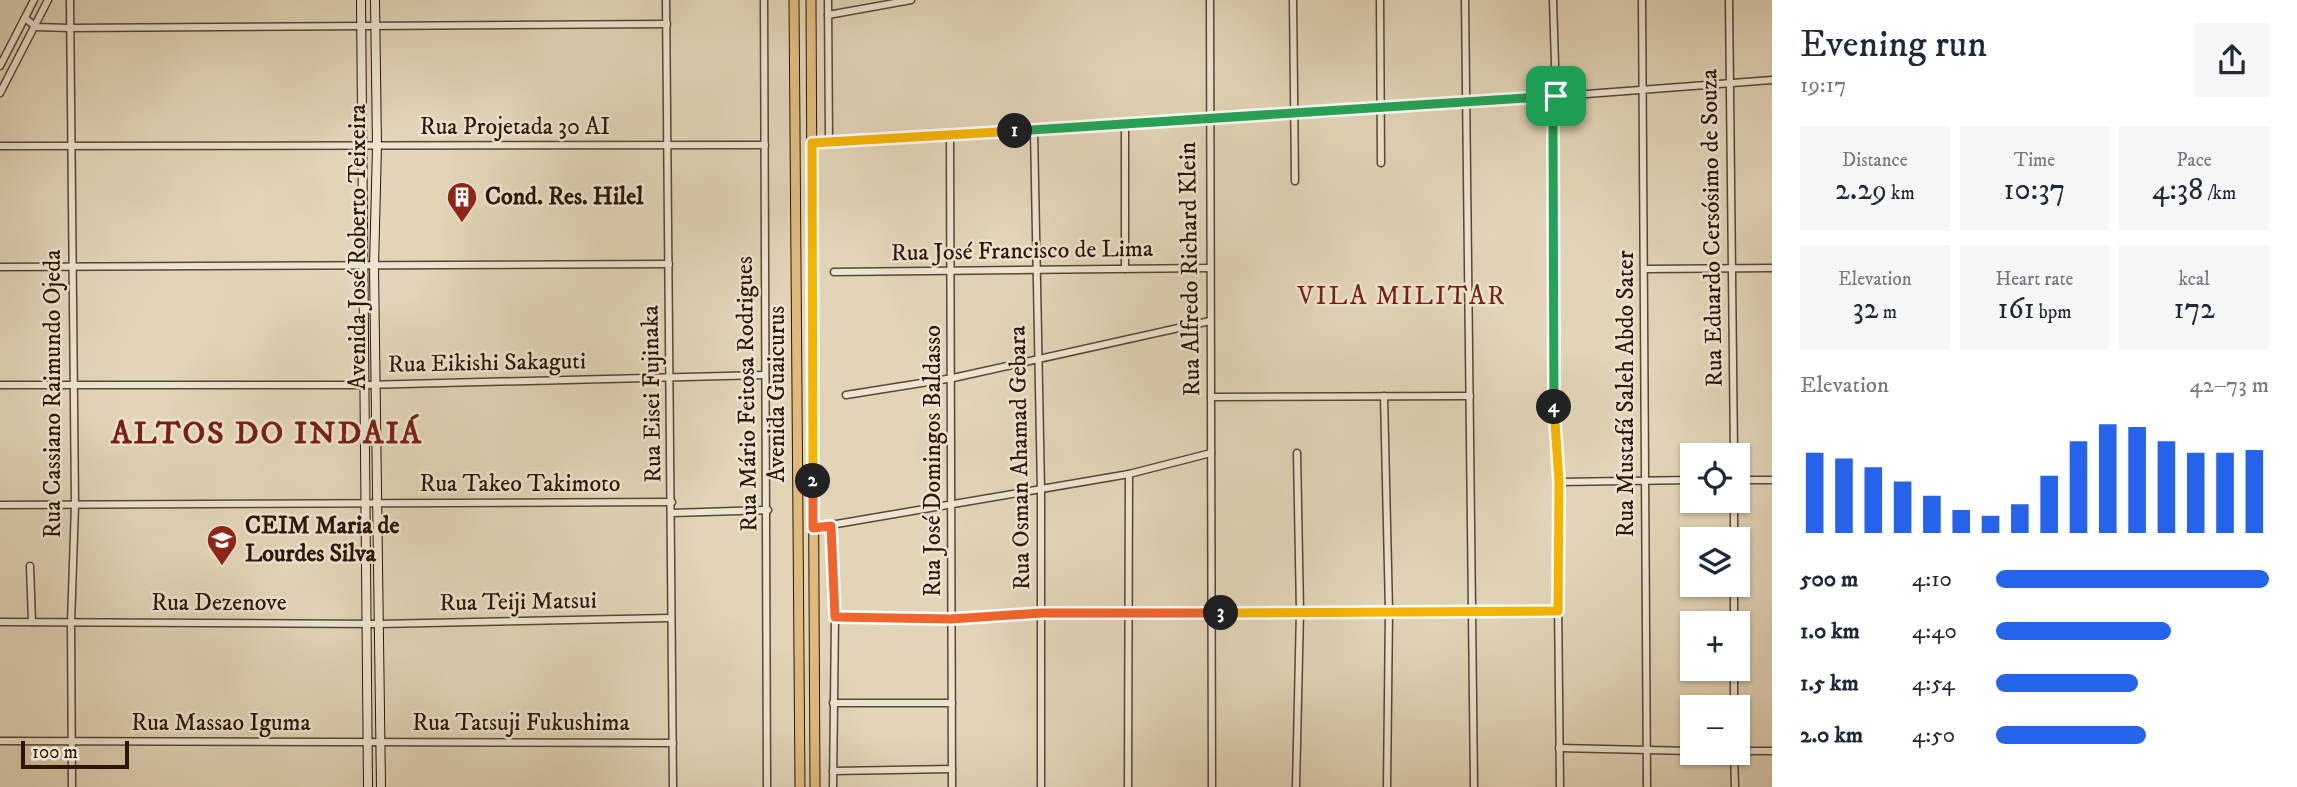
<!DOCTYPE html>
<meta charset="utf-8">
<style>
body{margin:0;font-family:"IM FELL DW Pica",serif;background:#f6f6f7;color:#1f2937;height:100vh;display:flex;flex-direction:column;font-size:26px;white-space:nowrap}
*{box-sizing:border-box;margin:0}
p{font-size:23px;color:#747a83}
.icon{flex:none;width:38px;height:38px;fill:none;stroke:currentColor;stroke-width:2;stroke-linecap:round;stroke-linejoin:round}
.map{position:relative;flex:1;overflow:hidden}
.drawer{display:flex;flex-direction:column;background:#fff;width:525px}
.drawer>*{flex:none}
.controls{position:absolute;left:1680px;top:443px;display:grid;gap:14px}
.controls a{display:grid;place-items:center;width:70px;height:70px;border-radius:0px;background:#fff;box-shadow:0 2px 5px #0004;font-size:35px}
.scale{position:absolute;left:21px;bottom:18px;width:108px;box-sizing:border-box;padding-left:7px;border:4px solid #2c1608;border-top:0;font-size:19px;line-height:24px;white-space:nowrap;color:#2c1608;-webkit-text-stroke:5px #ece3d0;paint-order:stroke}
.pin{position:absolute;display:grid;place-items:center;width:60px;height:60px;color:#fff;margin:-30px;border-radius:14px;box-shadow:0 4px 10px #0006}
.km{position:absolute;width:35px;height:35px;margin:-18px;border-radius:50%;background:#222;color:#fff;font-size:19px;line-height:35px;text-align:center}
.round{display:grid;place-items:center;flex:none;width:74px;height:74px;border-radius:0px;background:#f6f6f7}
.headline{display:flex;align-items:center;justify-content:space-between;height:119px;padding:0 28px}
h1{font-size:38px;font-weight:600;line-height:52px}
.stats{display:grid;grid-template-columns:repeat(3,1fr);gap:10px;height:119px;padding:7px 28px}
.stats div{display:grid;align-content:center;border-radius:0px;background:#f6f6f7;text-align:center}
.stats b{font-size:30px;font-weight:600}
.stats small{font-size:19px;font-weight:400}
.stats p{font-size:19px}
.chart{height:196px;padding:14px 28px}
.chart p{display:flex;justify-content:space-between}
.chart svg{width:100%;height:126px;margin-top:7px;stroke:#2563eb;stroke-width:6}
ul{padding:0 28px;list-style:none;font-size:23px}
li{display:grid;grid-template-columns:112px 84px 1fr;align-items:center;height:52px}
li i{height:18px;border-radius:9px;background:#2563eb}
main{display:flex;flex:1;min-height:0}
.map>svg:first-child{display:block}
</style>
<main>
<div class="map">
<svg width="1772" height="787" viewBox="0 0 1772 787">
<rect width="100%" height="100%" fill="#e1d4b7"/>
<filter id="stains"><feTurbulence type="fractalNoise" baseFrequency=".00286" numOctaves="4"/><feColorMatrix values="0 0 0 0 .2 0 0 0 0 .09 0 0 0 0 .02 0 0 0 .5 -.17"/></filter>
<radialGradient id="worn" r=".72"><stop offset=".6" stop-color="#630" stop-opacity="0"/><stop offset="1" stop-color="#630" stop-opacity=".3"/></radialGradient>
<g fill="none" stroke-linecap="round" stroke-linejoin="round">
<g stroke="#594634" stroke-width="9">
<g id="street">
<path d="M 70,0 L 75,505 L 71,623 L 72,787"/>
<path d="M 666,0 L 673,787"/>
<path d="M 764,0 L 767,787"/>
<path d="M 828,0 L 829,142"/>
<path d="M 1210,0 L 1212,787"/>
<path d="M 1293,0 L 1295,181"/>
<path d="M 1380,0 L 1381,163"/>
<path d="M 1465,0 L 1474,787"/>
<path d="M 1553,0 L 1556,96 L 1553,127 L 1560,787"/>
<path d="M 1642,0 L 1647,787"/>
<path d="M 1729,0 L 1734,455"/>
<path d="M 828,15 L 911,0"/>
<path d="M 25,18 L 36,27 L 69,28 L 667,24"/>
<path d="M 0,66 L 34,0"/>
<path d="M 0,93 L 48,0"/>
<path d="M 1034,130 L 1041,490 L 1041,787"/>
<path d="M 950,135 L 952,787"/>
<path d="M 812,143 L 1467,103 L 1772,80"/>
<path d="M 0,146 L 765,145"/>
<path d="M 0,267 L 669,264"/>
<path d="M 1125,269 L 1125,124"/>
<path d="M 1645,269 L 1772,268"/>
<path d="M 834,272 L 1210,268"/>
<path d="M 0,385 L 364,385 L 765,375"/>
<path d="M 846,395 L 953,378 L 1210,321"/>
<path d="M 1384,396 L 1389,611 L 1387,787"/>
<path d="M 1211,397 L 1470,396"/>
<path d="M 1738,480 L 1772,480"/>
<path d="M 1559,482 L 1692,480"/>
<path d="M 0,505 L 672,502"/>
<path d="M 672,513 L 768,510"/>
<path d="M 831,526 L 835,617 L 833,787"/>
<path d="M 813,528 L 1129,474 L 1211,453"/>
<path d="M 1734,539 L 1734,500"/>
<path d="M 30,566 L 32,622"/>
<path d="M 835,617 L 951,619 L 1041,613 L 1558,611"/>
<path d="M 0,622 L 379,624 L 670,618"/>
<path d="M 1734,623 L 1734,584"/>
<path d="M 833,703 L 952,703"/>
<path d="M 1734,707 L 1734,668"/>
<path d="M 0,741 L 673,743"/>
<path d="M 1559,748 L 1692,751"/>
<path d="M 1738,751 L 1772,751"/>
<path d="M 1734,752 L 1735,787"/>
<path d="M 833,771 L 952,769"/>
<path d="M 1128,787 L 1129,474"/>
<path d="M 1296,787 L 1300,611 L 1297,453"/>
</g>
</g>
<g stroke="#2c1608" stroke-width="10">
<g id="secondary">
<path d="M 361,0 L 368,787"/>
<path d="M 375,0 L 377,146 L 374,267 L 381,787"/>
</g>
</g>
<g stroke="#2c1608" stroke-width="11">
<g id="primary">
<path d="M 794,0 L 800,787"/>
<path d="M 811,0 L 815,787"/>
</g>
</g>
<use href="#street" stroke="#ece3d0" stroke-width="6"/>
<use href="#secondary" stroke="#ece3d0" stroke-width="8"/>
<use href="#primary" stroke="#e0ba7c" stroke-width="9"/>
</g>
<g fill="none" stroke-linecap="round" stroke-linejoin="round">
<g stroke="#fff" stroke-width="14">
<path id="split-1" d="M 1015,131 L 1556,96"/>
</g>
<g stroke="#fff" stroke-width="14">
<path id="split-2" d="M 813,481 L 812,143 L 1015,131"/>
</g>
<g stroke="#fff" stroke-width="14">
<path id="split-3" d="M 813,481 L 813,528 L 831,526 L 835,617 L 951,619 L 1041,613 L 1221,613"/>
</g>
<g stroke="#fff" stroke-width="14">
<path id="split-4" d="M 1221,613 L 1558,611 L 1559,482 L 1554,407"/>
</g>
<g stroke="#fff" stroke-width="14">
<path id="split-5" d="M 1554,407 L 1553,127 L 1556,96"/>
</g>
<use href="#split-1" stroke="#22a559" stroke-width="9"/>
<use href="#split-2" stroke="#f5b400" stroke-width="9"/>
<use href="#split-3" stroke="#f0652b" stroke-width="9"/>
<use href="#split-4" stroke="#f5b400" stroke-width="9"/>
<use href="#split-5" stroke="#22a559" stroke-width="9"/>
</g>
<defs>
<g id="building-pin" transform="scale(1.575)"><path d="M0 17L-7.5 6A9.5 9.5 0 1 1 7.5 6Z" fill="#8f2418" stroke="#ece3d0"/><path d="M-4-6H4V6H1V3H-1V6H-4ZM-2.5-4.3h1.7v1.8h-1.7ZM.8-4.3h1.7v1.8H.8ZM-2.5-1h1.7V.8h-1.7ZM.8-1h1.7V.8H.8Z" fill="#fff"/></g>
<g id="school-pin" transform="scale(1.575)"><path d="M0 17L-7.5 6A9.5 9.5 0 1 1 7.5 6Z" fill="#8f2418" stroke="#ece3d0"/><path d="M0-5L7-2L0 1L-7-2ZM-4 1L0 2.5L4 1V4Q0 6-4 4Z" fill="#fff"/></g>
</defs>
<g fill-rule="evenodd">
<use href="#building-pin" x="462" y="197"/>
<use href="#school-pin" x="222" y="540"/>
</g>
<g text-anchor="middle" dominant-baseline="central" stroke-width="5" stroke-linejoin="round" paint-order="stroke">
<g font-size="24" fill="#2c1608" stroke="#ece3d0">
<text x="515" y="127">Rua Projetada 30 AI</text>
<text transform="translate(1712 228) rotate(-91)">Rua Eduardo Cersósimo de Souza</text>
<text transform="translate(358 247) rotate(-90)">Avenida José Roberto Teixeira</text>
<text transform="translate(1022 251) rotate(-1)">Rua José Francisco de Lima</text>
<text transform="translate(1190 269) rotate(-91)">Rua Alfredo Richard Klein</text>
<text transform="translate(487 363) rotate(-1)">Rua Eikishi Sakaguti</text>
<text transform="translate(53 394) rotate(-90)">Rua Cassiano Raimundo Ojeda</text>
<text transform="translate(652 394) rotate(-91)">Rua Eisei Fujinaka</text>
<text transform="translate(747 394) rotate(-91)">Rua Mário Feitosa Rodrigues</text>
<text transform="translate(777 394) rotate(-90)">Avenida Guaicurus</text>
<text transform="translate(1626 394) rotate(-90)">Rua Mustafá Saleh Abdo Sater</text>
<text transform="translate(1020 458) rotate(-91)">Rua Osman Ahamad Gebara</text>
<text transform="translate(933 461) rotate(-90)">Rua José Domingos Baldasso</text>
<text x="520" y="484">Rua Takeo Takimoto</text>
<text transform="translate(518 602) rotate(-1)">Rua Teiji Matsui</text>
<text x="219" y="603">Rua Dezenove</text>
<text x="221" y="723">Rua Massao Iguma</text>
<text x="521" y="723">Rua Tatsuji Fukushima</text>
</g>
<g font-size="24" font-weight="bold" fill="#2c1608" stroke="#ece3d0" text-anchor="start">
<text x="485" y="197">Cond. Res. Hilel</text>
<text x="245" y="526">CEIM Maria de<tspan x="245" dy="28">Lourdes Silva</tspan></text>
</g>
<g font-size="26" letter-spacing="2" fill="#7a1f14" stroke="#ece3d0">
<text x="1402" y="296">VILA MILITAR</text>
</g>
<g font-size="32" font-weight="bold" letter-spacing="2" fill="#7a1f14" stroke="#ece3d0">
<text x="267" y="434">ALTOS DO INDAIÁ</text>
</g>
</g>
<rect width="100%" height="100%" filter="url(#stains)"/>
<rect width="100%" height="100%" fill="url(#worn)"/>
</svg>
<div class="controls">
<a><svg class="icon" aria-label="locate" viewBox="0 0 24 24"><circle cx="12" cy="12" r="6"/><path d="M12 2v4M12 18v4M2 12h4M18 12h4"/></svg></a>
<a><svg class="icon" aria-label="layers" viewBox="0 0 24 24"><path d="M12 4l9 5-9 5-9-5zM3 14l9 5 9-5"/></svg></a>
<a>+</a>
<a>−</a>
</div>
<div class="scale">100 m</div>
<div class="pin" style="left:1556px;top:96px;background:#1e9e55"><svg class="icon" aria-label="arrive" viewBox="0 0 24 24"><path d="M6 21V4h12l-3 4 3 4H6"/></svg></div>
<b class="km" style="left:1015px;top:131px">1</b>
<b class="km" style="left:813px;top:481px">2</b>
<b class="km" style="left:1221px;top:613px">3</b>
<b class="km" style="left:1554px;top:407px">4</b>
</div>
<section class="drawer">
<div class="headline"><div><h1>Evening run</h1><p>19:17</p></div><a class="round"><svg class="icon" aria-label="share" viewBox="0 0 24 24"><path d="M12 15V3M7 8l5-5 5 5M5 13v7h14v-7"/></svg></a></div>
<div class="stats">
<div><p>Distance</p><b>2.29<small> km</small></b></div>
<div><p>Time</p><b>10:37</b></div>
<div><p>Pace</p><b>4:38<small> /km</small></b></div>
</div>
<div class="stats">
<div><p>Elevation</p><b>32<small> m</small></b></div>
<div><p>Heart rate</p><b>161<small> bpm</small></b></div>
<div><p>kcal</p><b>172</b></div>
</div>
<div class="chart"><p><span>Elevation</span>42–73 m</p>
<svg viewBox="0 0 160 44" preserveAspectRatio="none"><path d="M5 44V16M15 44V18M25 44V21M35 44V26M45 44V31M55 44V36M65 44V38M75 44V34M85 44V24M95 44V12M105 44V6M115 44V7M125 44V12M135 44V16M145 44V16M155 44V15"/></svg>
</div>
<ul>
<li><b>500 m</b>4:10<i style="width:100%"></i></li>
<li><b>1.0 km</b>4:40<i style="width:64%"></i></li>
<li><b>1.5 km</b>4:54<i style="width:52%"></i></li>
<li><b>2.0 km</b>4:50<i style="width:55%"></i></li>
</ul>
</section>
</main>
